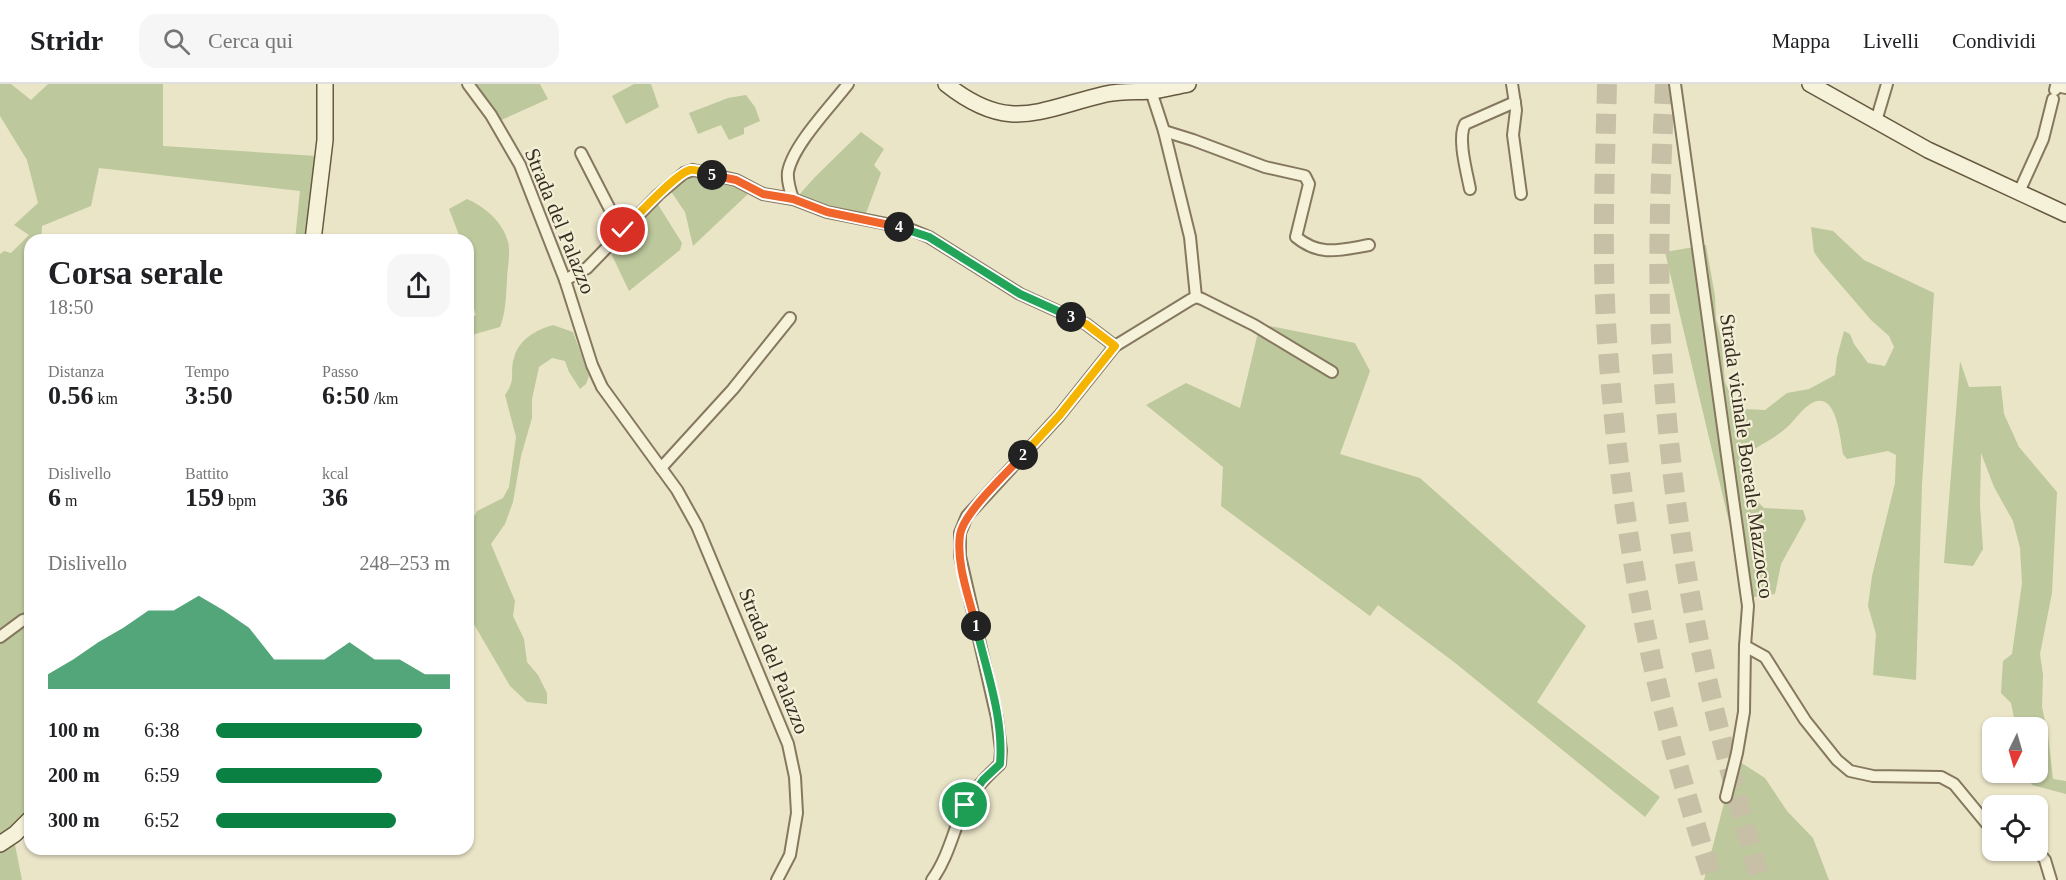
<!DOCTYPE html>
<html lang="it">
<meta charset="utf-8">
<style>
body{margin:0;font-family:"Times New Roman",serif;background:#f6f6f6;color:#202124;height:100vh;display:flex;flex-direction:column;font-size:22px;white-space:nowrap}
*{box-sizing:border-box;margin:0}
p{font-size:20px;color:#757577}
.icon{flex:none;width:33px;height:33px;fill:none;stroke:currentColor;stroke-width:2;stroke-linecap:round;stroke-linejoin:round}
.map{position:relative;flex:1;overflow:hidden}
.side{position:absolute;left:24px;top:150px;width:450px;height:621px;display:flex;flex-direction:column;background:#fff;border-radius:18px;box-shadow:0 2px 4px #0004}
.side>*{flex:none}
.needle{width:39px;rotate:185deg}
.fabs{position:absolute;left:1982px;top:633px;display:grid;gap:12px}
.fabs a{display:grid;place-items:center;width:66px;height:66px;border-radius:12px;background:#fff;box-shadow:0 2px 4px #0004;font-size:30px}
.pin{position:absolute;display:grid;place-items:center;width:51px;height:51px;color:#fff;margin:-26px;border:3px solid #fff;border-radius:50%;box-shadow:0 2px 6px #0007}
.km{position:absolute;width:30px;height:30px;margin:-15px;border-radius:50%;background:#222;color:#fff;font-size:16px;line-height:30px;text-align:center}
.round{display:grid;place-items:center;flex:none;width:63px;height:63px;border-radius:18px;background:#f6f6f6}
.summary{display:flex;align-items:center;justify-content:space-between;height:102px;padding:0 24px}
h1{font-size:33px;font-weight:700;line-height:45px}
.stats{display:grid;grid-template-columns:repeat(3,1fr);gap:9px;height:102px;padding:6px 24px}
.stats div{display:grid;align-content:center}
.stats b{font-size:26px;font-weight:700}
.stats small{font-size:16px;font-weight:400}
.stats p{font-size:16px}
.chart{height:168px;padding:12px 24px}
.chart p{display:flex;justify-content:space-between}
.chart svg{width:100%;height:108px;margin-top:6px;fill:#0b8043;opacity:.7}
ul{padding:0 24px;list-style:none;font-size:20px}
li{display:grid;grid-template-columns:96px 72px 1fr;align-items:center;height:45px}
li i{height:15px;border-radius:8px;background:#0b8043}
header{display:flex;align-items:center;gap:36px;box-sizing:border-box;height:84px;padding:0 30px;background:#fff;border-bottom:2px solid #e0e0e0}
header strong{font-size:28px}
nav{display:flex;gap:33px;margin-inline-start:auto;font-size:21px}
.search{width:420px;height:54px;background:#f6f6f6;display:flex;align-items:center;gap:15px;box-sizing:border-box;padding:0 21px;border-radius:18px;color:#757577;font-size:22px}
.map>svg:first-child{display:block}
</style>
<header>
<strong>Stridr</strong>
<div class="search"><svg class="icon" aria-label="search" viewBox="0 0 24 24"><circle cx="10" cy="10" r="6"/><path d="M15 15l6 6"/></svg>Cerca qui</div>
<nav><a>Mappa</a><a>Livelli</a><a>Condividi</a></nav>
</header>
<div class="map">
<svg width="2066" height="796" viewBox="0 0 2066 796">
<rect width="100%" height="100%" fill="#ebe5c8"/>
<g fill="#bdc89c">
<path d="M 0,0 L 11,0 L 31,16 L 48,0 L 163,0 L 163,62 L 317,72 L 308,156 L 295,156 L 300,107 L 99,84 L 91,122 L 42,142 L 41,156 L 30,156 L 30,728 L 0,753 L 0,170 L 4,167 L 11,169 L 29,151 L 14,141 L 38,119 L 27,76 L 0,32 Z"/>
<path d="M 469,0 L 540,0 L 548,15 L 497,38 Z"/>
<path d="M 634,0 L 651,0 L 659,23 L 626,40 L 612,12 Z"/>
<path d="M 746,11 L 755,23 L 760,37 L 744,44 L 744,50 L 729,56 L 721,41 L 698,50 L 689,29 L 728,14 Z"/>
<path d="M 861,48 L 884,65 L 874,81 L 881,89 L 865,132 L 835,126 L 799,111 L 815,93 Z"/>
<path d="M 695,92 L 731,100 L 749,109 L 693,162 L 685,128 L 670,106 L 687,94 Z"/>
<path d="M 467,115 C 485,123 503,138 508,158 C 511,169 507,185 507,196 C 506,211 506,228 500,243 L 468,252 L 468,235 L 476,231 L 468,205 L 468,184 L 471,182 L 468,174 L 468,156 L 461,156 L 449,125 Z"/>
<path d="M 657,119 L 682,159 L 680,166 L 629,207 L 610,167 Z"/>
<path d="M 1811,143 L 1833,147 L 1864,176 L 1934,209 L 1922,401 L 1916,596 L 1873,591 L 1876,550 L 1868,522 L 1872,492 L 1895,399 L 1896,371 L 1888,367 L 1847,375 L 1843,370 C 1840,355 1837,306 1812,319 C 1801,325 1795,337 1785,345 C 1775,354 1762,360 1750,368 L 1747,378 L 1755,403 L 1756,416 L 1764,424 L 1803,426 L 1806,435 L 1781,480 L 1775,510 L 1747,514 L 1665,168 L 1706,161 L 1715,212 L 1716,235 L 1721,253 L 1725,298 L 1734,319 L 1744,325 L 1765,326 L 1787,309 L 1809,305 L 1835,291 L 1837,273 L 1844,247 L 1850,250 L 1854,260 L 1868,279 L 1885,282 L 1894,263 L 1889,252 L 1871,236 L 1821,178 L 1814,168 Z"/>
<path d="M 1260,240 L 1355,259 L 1370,287 L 1340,370 L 1420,394 L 1586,542 L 1537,618 L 1660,713 L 1645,733 L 1454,578 L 1378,521 L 1370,532 L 1221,422 L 1223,383 L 1146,321 L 1186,299 L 1240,324 Z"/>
<path d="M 553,241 L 573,248 L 589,292 L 586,300 L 580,305 L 569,288 L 565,277 L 552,274 L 539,283 L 532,315 L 532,334 L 521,372 L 513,418 L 505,440 L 491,460 L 515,517 L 513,532 L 524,555 L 527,578 L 538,591 L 547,609 L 547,620 L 527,618 L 510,602 L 468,530 L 468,444 L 477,427 L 503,414 L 509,403 L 516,353 L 505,311 C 517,294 509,290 514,274 C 519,255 536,246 553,241 Z"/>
<path d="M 1960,277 L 1969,303 L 2001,302 L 2004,330 L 2019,363 L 2057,408 L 2052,509 L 2040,570 L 2043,591 L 2042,623 L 2048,651 L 2053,695 L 2066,697 L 2066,710 L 2032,701 L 2026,689 L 2037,688 L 2037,644 L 2016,643 L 2011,619 L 2001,609 L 2003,577 L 2012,570 L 2022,499 L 2020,464 L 2013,437 L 1994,403 L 1981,369 L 1980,421 L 1983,465 L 1973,482 L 1944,479 Z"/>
<path d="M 1740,678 L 1765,694 L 1787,727 L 1813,754 L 1829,796 L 1704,796 L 1734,681 Z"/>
<path d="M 14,756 L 22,796 L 0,796 L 0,765 Z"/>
</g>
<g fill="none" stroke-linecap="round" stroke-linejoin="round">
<g stroke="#c7c0a7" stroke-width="20" stroke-dasharray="20 10" stroke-linecap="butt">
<path d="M 1607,0 C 1605,84 1601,170 1607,254 C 1615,366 1630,481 1655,591 C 1671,660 1691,728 1713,796"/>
<path d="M 1665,0 C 1661,84 1657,169 1661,254 C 1667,363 1681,474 1704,581 C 1720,654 1740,725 1760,796"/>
</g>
<g stroke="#85785e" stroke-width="14">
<g id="street">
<path d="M 468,0 L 491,31 L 520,81 L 565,196 L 592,281 L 602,303 L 677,406 L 697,442 L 788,660 L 795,693 L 797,729 L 790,771 L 777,796"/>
<path d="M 1512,0 L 1516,26 L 1513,51 L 1521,110"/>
<path d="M 1675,0 L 1748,522 L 1745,562 L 1765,573 L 1805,636 L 1837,676 L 1850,687 L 1873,692 L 1941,693 L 1954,700 L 1992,746"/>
<path d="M 2055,6 L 2056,2 L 2066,4"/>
<path d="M 1151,7 L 1164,47 L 1190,153 L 1196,213"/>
<path d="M 1876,37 L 1887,0"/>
<path d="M 1164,47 L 1193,56 L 1265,83 L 1305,92 L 1309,100 L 1296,153 C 1320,173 1340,166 1369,161"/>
<path d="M 581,69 L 616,137 L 623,146"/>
<path d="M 1470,105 C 1467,89 1457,54 1465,40 L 1515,18"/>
<path d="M 2019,108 L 2043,55 L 2053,15"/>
<path d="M 793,115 C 790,106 787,97 788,88 C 793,61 831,22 848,0"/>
<path d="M 565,196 L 587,184 L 658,111 L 684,89 L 693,86 L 736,96 L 763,110 L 793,115 L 827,128 L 907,144 L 929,153 L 1020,210 L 1086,240 L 1115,262"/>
<path d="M 661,384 L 733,305 L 790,234"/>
<path d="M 0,553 L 23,536 L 30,534"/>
<path d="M 1726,713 L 1737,669 L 1744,628 L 1745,562"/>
<path d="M 2037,766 L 2045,776 L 2051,796"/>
<path d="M 932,796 C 948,774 953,748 964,723 C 972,707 987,692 1000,680 L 1001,666 L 997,634 L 960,472 L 960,449 L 967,432 L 1059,332 L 1115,262 L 1190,216 L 1196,213 L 1202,215 L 1254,241 L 1332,288"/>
</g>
</g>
<g stroke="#675941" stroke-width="18">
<g id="secondary">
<path d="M 946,0 C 1009,50 1038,26 1106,10 C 1122,7 1136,8 1152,7 C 1164,6 1176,2 1188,0"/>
<path d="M 1810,0 L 1928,66 L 2066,130"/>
<path d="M 313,156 L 325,56 L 325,0"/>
<path d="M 0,760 L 15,750 L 30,735"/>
</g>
</g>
<use href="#street" stroke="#f6f2da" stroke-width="10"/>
<use href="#secondary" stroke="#f6f2da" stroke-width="15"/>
</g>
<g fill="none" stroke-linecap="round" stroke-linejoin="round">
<g stroke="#fff" stroke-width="12">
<path id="split-1" d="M 965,721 L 983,696 L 1000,680 C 1004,634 986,586 976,542"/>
</g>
<g stroke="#fff" stroke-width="12">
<path id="split-2" d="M 976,542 C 969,513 956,480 960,451 C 963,429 1007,389 1023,371"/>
</g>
<g stroke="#fff" stroke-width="12">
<path id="split-3" d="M 1023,371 L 1059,332 L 1115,262 L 1086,240 L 1071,233"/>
</g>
<g stroke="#fff" stroke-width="12">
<path id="split-4" d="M 899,143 L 929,153 L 1020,210 L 1071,233"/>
</g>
<g stroke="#fff" stroke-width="12">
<path id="split-5" d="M 712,91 L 736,96 L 763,110 L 793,115 L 827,128 L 899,143"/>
</g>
<g stroke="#fff" stroke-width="12">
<path id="split-6" d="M 623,146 C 635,134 676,89 690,86 C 696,85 706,89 712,91"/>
</g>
<use href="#split-1" stroke="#22a559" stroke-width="8"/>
<use href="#split-2" stroke="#f0652b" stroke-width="8"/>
<use href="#split-3" stroke="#f5b400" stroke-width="8"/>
<use href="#split-4" stroke="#22a559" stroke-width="8"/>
<use href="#split-5" stroke="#f0652b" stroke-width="8"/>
<use href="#split-6" stroke="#f5b400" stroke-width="8"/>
</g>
<g text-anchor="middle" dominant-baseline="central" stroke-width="4.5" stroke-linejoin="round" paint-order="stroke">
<g font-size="21" fill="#372e21" stroke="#f3efd7">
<text transform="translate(560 137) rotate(68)">Strada del Palazzo</text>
<text transform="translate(1747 372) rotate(82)">Strada vicinale Boreale Mazzocco</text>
<text transform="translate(774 577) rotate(68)">Strada del Palazzo</text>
</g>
</g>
</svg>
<div class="fabs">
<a><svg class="needle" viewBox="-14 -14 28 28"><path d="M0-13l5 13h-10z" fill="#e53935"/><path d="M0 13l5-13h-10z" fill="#757577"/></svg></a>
<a><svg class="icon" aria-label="locate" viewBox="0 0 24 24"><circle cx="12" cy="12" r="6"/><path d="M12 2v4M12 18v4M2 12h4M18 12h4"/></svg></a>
</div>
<div class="pin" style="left:965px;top:721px;background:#1e9e55"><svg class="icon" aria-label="arrive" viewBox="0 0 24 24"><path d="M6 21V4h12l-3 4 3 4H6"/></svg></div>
<div class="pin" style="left:623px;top:146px;background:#d93025"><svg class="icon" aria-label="check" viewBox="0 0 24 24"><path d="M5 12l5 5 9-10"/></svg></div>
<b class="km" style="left:976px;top:542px">1</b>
<b class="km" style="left:1023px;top:371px">2</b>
<b class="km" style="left:1071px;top:233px">3</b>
<b class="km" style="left:899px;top:143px">4</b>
<b class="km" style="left:712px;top:91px">5</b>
<section class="side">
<div class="summary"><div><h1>Corsa serale</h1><p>18:50</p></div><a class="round"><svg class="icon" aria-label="share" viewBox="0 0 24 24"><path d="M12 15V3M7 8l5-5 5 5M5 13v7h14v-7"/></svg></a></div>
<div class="stats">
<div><p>Distanza</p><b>0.56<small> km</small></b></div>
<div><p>Tempo</p><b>3:50</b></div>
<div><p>Passo</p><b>6:50<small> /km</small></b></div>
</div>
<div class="stats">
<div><p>Dislivello</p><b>6<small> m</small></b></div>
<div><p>Battito</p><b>159<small> bpm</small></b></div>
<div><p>kcal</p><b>36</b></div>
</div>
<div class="chart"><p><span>Dislivello</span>248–253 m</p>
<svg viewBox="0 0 160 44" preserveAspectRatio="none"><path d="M0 44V38L10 32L20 25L30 19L40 12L50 12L60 6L70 12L80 19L90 32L100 32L110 32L120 25L130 32L140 32L150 38L160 38V44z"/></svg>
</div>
<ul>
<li><b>100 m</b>6:38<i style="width:88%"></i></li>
<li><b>200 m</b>6:59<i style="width:71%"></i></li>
<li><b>300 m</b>6:52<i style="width:77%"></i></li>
</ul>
</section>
</div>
